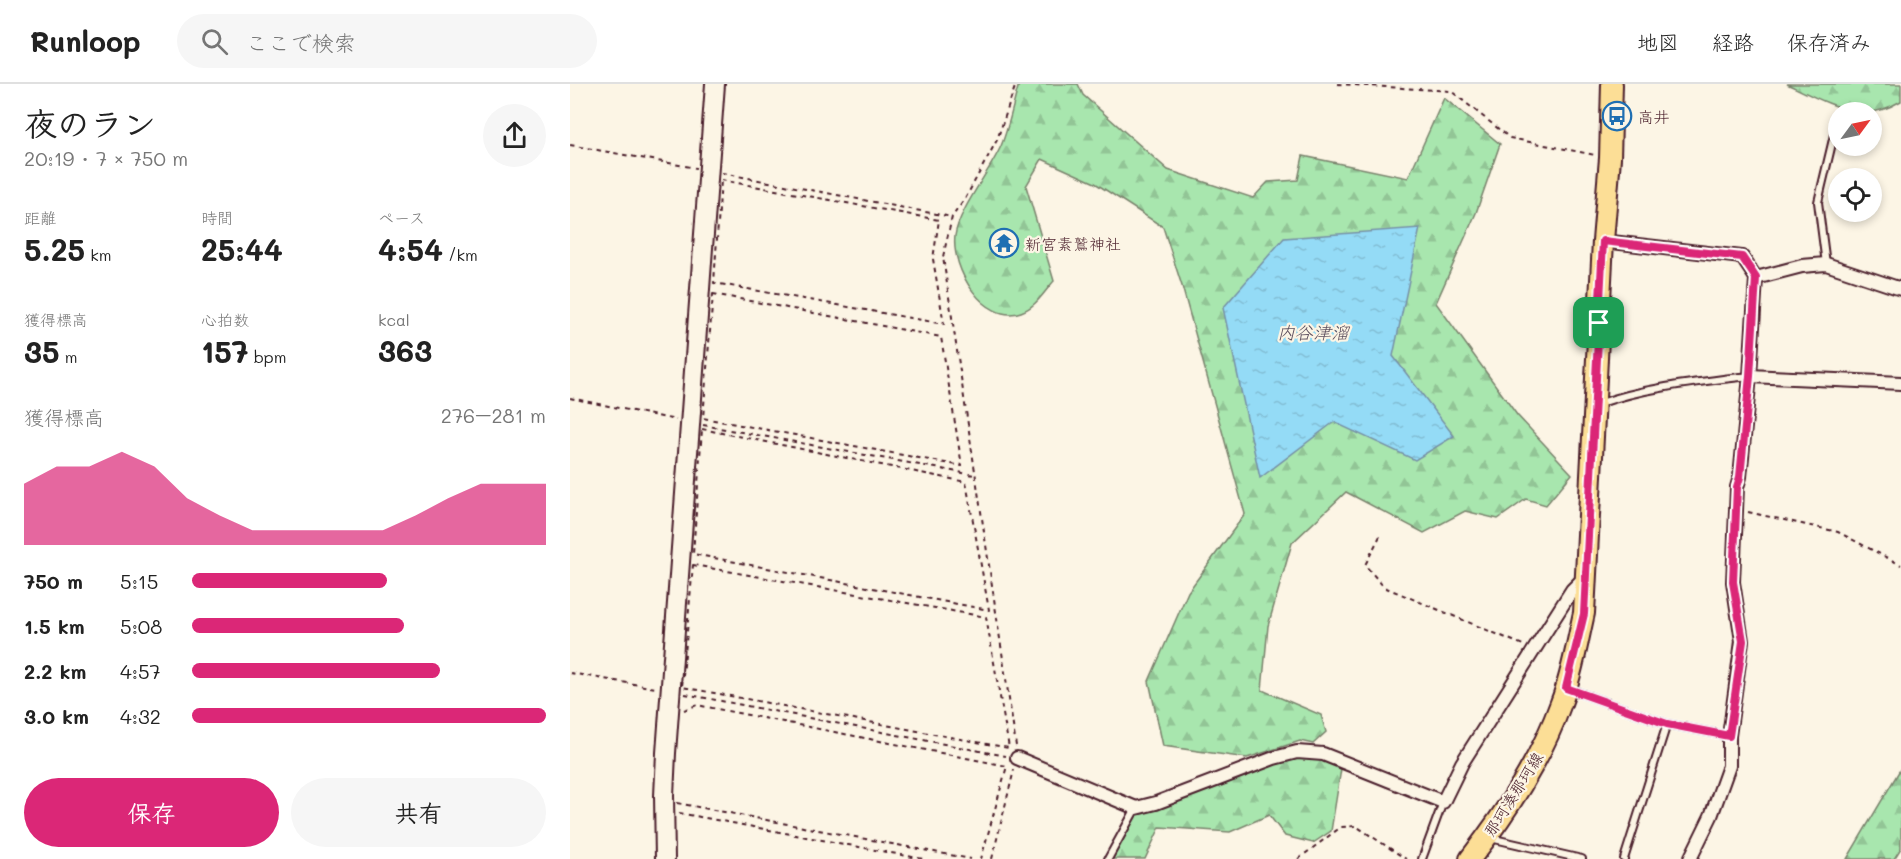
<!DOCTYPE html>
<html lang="ja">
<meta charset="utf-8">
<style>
body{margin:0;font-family:Mali,"Klee One",sans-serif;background:#f6f6f6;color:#222;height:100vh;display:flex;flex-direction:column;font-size:22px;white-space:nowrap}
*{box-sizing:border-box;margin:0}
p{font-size:20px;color:#767676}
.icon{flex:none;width:33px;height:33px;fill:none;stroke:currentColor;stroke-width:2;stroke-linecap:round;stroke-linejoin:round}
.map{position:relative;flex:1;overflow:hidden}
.side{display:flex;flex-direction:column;background:#fff;width:570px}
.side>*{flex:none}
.needle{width:39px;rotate:57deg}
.fabs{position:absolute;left:1258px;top:18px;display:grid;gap:12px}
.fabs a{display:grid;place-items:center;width:54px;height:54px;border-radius:50%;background:#fff;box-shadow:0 3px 9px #0003;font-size:30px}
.pin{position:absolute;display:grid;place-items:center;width:51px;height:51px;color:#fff;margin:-26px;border-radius:12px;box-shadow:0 3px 9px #0006}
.round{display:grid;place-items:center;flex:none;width:63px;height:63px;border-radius:32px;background:#f6f6f6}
.head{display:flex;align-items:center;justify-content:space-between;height:102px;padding:0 24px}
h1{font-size:33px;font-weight:800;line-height:45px}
.metrics{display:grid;grid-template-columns:repeat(3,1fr);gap:9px;height:102px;padding:6px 24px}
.metrics div{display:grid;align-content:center}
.metrics b{font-size:30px;font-weight:800}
.metrics small{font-size:16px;font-weight:400}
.metrics p{font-size:16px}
.chart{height:168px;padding:12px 24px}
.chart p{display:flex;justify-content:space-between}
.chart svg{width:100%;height:108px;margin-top:6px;fill:#db2777;opacity:.7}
.button{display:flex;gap:12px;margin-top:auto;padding:12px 24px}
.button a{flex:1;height:69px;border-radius:36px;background:#db2777;color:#fff;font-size:24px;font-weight:800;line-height:69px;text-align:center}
.button a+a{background:#f6f6f6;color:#222}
ul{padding:0 24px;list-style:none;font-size:20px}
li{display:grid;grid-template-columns:96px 72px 1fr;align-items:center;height:45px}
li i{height:15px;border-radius:8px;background:#db2777}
header{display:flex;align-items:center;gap:36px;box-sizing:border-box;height:84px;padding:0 30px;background:#fff;border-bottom:2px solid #e0e0e0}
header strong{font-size:28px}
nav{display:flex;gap:33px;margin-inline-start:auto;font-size:21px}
.search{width:420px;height:54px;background:#f6f6f6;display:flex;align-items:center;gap:15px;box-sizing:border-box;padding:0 21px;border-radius:33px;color:#767676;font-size:22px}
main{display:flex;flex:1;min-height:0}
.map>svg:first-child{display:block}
</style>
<header>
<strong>Runloop</strong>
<div class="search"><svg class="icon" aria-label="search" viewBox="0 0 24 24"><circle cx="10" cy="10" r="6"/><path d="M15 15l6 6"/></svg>ここで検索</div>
<nav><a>地図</a><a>経路</a><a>保存済み</a></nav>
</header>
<main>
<section class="side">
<div class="head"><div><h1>夜のラン</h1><p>20:19 · 7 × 750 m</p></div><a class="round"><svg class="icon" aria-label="share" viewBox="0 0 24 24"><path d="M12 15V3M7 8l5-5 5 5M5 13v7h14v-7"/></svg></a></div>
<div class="metrics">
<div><p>距離</p><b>5.25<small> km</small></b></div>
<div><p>時間</p><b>25:44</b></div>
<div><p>ペース</p><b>4:54<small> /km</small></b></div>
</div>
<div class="metrics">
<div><p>獲得標高</p><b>35<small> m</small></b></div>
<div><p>心拍数</p><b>157<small> bpm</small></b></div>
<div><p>kcal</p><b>363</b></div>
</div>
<div class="chart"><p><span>獲得標高</span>276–281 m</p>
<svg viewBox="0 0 160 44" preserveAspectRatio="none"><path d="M0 44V19L10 12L20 12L30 6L40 12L50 25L60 32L70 38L80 38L90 38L100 38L110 38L120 32L130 25L140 19L150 19L160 19V44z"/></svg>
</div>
<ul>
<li><b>750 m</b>5:15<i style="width:55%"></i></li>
<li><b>1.5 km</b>5:08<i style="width:60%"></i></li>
<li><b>2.2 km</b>4:57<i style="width:70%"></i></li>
<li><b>3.0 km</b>4:32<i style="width:100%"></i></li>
</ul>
<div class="button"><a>保存</a><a>共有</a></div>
</section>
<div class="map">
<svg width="1331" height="775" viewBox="0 0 1331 775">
<defs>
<pattern id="forest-firs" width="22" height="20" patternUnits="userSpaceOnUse" patternTransform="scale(1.5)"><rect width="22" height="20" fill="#a8e6ae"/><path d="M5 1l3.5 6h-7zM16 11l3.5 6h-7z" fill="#92c596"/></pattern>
<pattern id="water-ripples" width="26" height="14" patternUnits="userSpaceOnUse" patternTransform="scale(1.5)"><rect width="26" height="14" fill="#94dbf6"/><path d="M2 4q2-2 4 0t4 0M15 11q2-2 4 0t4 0" fill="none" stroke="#81bcd3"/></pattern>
</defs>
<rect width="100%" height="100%" fill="#fcf5e5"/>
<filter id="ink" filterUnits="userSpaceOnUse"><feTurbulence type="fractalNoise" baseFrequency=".0167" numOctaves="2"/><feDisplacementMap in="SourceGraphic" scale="12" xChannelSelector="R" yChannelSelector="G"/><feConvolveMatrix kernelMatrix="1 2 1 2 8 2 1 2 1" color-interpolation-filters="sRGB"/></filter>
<g filter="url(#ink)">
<g fill="url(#forest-firs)" stroke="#79826c" stroke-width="1.5">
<path d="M 449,0 L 508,0 L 513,11 L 598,86 L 683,114 L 698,98 L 728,96 L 733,72 L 838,94 L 874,14 L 930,60 L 906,129 L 866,219 L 947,331 L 1002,390 L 976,421 L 956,415 L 928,435 L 895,427 L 854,449 L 776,408 L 722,459 L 698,542 L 692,606 L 751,631 L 756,648 L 743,660 L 730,657 L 677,674 L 593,662 L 579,597 L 618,508 L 675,430 L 612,202 L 593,143 L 525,99 L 472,75 L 456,102 L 484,197 C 474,208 466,223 451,228 C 414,241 381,184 385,152 C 388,127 420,87 431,62 C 439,43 443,20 449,0 Z"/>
<path d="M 1217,0 L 1331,0 L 1331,17 C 1319,24 1305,30 1291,28 C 1270,27 1236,9 1217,0 Z"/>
<path d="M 728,674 L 754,675 L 771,685 L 761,747 L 743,759 L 715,752 L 699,731 L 660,748 L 590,743 L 575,775 L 541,775 L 567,727 L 706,679 Z"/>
<path d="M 1331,684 L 1331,764 L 1324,775 L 1277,775 Z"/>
</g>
<path fill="url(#water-ripples)" stroke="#7690a5" stroke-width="1.5" d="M 850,144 L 823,272 L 884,352 L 845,376 L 764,338 L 690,394 L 653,224 L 714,154 Z"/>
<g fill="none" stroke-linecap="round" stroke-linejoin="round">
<g stroke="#4a1f2b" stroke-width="10">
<g id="lane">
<path d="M 1256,180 L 1248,118 L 1269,30"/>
<path d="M 1028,320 C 1076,303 1129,298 1180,292"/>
<path d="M 999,605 L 1097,640 L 1159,652"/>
<path d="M 920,754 L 1012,775"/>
<path d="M 538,775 L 566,724"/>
<path d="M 852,775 L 873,718"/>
<path d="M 1054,775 L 1097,640"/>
</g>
</g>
<g stroke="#4a1f2b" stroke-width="16">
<g id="street">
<path d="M 1033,157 L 1172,173 L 1186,194 L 1180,292 L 1170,393 L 1167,403 L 1163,498 L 1172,557 L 1159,652 L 1159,682 L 1141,732 L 1120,775"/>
<path d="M 1186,194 L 1232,182 L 1256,180 L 1331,205"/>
<path d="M 1180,292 L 1331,299"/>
<path d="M 447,674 L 566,724 L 586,719 L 704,674 L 727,668 L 753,670 L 873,718 L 892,679 L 1002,506 L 1016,492"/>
</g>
</g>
<g stroke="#4a1f2b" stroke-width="22">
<path id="secondary" d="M 95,775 L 94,712 L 96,669 L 145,0"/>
</g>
<g stroke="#4a1f2b" stroke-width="24">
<path id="primary" d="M 900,775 C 937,727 970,677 991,619 C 1002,591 1007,560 1014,529 L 1033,157 L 1040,74 L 1042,0"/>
</g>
<g stroke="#4a1f2b" stroke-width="2" stroke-dasharray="4.5 4.5" stroke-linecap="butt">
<path d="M 767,0 L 881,7 L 940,54 L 1025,71"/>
<path d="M 0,61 L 126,84"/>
<path d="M 152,89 L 382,133"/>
<path d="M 151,96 L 369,136 L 363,175 L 374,240 L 144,199 Z"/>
<path d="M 143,210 L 371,253 L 392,382 L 133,334 Z"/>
<path d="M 0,314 L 106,336"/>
<path d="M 133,341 L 404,391"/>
<path d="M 132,345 L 396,398 L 419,526 L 123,470 Z"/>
<path d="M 1178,428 L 1268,448 L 1331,481"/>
<path d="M 810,452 L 795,481 L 814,503 L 953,561"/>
<path d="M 123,481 L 416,533 L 439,664 L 112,603 Z"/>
<path d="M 0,589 L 86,604"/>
<path d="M 115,610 L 436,672"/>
<path d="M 114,626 L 127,621 L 437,682 L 411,775"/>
<path d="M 446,662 L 373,173 L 382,133 L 395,115 L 427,56 L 446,0"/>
<path d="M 107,719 L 401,775"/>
<path d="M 109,729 L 353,775"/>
<path d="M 422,775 L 444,686"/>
<path d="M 728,775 L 771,743 L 786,742 L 836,775"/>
</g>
<use href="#lane" stroke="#fcf5e5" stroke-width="6"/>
<use href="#street" stroke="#fcf5e5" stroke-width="12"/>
<use href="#secondary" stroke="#fcf5e5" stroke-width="18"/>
<use href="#primary" stroke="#fcde96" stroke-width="20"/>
</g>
</g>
<g fill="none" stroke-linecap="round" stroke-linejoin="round" filter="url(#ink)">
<g stroke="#fff" stroke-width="12">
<path id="route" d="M 1033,157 L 1172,173 L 1186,194 L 1180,292 L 1170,393 L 1167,403 L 1163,498 L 1173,557 L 1159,652 L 1097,640 L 996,604 L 1014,530 Z"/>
</g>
<use href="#route" stroke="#db2777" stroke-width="8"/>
</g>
<defs>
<g id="bus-ring" transform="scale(1.5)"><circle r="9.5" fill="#fcf5e5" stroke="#1f6fb2" stroke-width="1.5"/><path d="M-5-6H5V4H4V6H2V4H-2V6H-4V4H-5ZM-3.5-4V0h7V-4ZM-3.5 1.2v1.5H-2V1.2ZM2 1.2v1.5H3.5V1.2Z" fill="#1f6fb2"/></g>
<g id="temple-ring" transform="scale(1.5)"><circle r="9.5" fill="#fcf5e5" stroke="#1f6fb2" stroke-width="1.5"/><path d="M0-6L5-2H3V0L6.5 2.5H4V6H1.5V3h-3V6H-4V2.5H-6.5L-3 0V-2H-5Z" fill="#1f6fb2"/></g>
</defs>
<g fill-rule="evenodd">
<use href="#bus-ring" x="1047" y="32"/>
<use href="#temple-ring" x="434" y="159"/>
</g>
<g text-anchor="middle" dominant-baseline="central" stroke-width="4.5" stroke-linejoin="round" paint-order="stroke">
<g font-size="16" fill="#4a1f2b" stroke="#fcf5e5" text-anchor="start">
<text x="1068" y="32">高井</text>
<text x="455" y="159">新宮素鷲神社</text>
</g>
<g font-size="16" fill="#4a1f2b" stroke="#fcf5e5">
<text transform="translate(943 710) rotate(-58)">那珂湊那珂線</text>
</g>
<g font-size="18" font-style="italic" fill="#5c4e5e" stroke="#fcf5e5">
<text x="743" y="248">内谷津溜</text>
</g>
</g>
</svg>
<div class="fabs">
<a><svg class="needle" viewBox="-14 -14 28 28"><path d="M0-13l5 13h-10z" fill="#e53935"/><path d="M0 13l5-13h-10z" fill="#767676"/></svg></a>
<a><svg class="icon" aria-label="locate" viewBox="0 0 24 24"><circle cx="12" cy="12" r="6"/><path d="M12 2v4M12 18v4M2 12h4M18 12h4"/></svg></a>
</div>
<div class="pin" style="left:1029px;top:239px;background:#1e9e55"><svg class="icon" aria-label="arrive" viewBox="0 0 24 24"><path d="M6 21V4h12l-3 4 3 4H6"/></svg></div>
</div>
</main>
